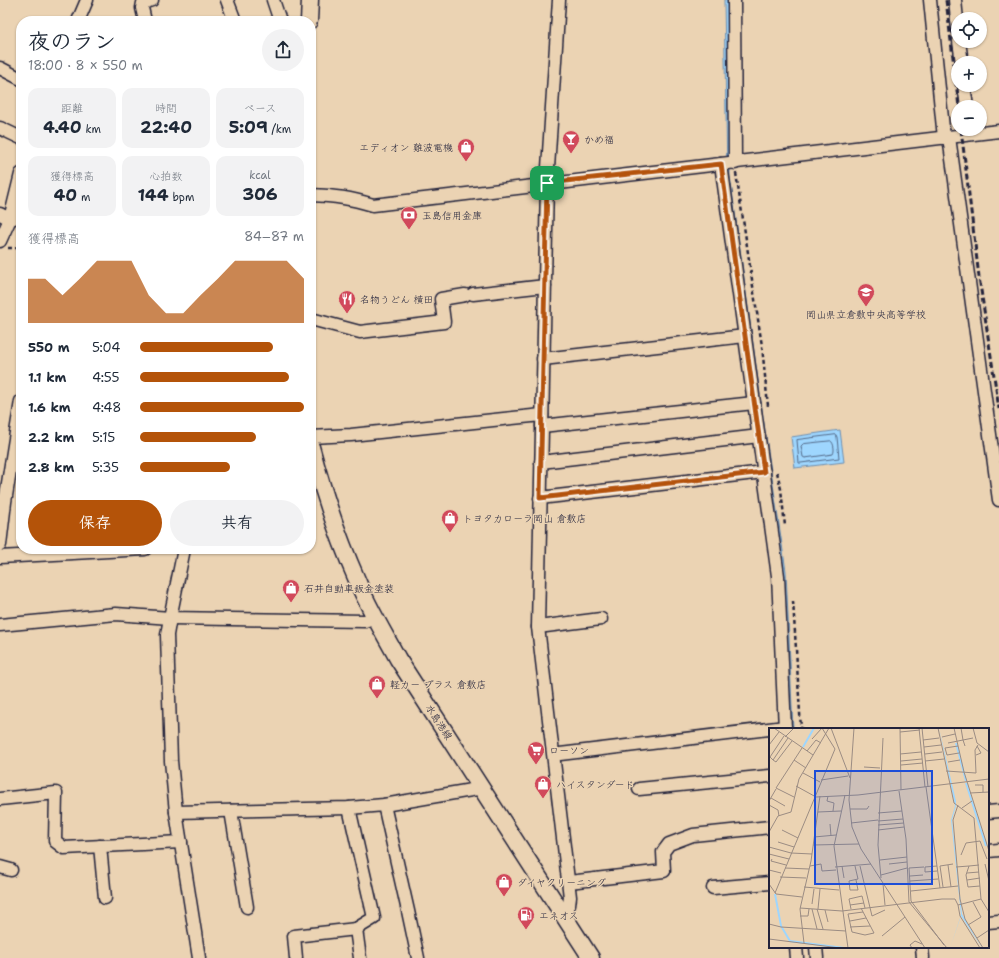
<!DOCTYPE html>
<html lang="ja">
<meta charset="utf-8">
<style>
body{margin:0;font-family:"Shantell Sans","Klee One",sans-serif;background:#f2f2f3;color:#1f2937;height:100vh;display:flex;flex-direction:column;font-size:15px;white-space:nowrap}
*{box-sizing:border-box;margin:0}
p{font-size:13px;color:#747a83}
.icon{flex:none;width:22px;height:22px;fill:none;stroke:currentColor;stroke-width:2;stroke-linecap:round;stroke-linejoin:round}
.map{position:relative;flex:1;overflow:hidden}
.details{position:absolute;left:16px;top:16px;width:300px;height:538px;display:flex;flex-direction:column;background:#fff;border-radius:16px;box-shadow:0 1px 3px #0004}
.details>*{flex:none}
.fabs{position:absolute;left:951px;top:12px;display:grid;gap:8px}
.fabs a{display:grid;place-items:center;width:36px;height:36px;border-radius:50%;background:#fff;box-shadow:0 1px 3px #0004;font-size:20px}
.pin{position:absolute;display:grid;place-items:center;width:34px;height:34px;color:#fff;margin:-17px;border-radius:8px;box-shadow:0 2px 6px #0006}
.round{display:grid;place-items:center;flex:none;width:42px;height:42px;border-radius:21px;background:#f2f2f3}
.headline{display:flex;align-items:center;justify-content:space-between;height:68px;padding:0 12px}
h1{font-size:22px;font-weight:700;line-height:30px}
.metrics{display:grid;grid-template-columns:repeat(3,1fr);gap:6px;height:68px;padding:4px 12px}
.metrics div{display:grid;align-content:center;border-radius:10px;background:#f2f2f3;text-align:center}
.metrics b{font-size:17px;font-weight:700}
.metrics small{font-size:11px;font-weight:400}
.metrics p{font-size:11px}
.chart{height:112px;padding:8px 12px}
.chart p{display:flex;justify-content:space-between}
.chart svg{width:100%;height:72px;margin-top:4px;fill:#b45309;opacity:.7}
.cta{display:flex;gap:8px;margin-top:auto;padding:8px 12px}
.cta a{flex:1;height:46px;border-radius:24px;background:#b45309;color:#fff;font-size:16px;font-weight:700;line-height:46px;text-align:center}
.cta a+a{background:#f2f2f3;color:#1f2937}
ul{padding:0 12px;list-style:none;font-size:13px}
li{display:grid;grid-template-columns:64px 48px 1fr;align-items:center;height:30px}
li i{height:10px;border-radius:5px;background:#b45309}
.map>svg:first-child{display:block}
</style>
<div class="map">
<svg width="999" height="958" viewBox="0 0 999 958">
<rect width="100%" height="100%" fill="#ebd3b3"/>
<filter id="ink" filterUnits="userSpaceOnUse"><feTurbulence type="fractalNoise" baseFrequency=".025" numOctaves="2"/><feDisplacementMap in="SourceGraphic" scale="8" xChannelSelector="R" yChannelSelector="G"/><feConvolveMatrix kernelMatrix="1 2 1 2 8 2 1 2 1" color-interpolation-filters="sRGB"/></filter>
<g filter="url(#ink)">
<g fill="#9ed6fe" stroke="#6c8eb0">
<path d="M 724,0 L 728,0 L 730,176 L 764,424 L 786,571 L 793,729 L 789,729 L 727,176 Z"/>
<path d="M 840,430 L 844,462 L 795,468 L 791,437 Z"/>
</g>
<g fill="none" stroke-linecap="round" stroke-linejoin="round">
<g stroke="#546a89" stroke-width="1">
<path d="M 836,435 L 837,437 L 839,458 L 801,463 L 799,463 L 797,440 Z"/>
<path d="M 831,441 C 834,443 835,451 833,454 L 805,458 L 803,457 L 801,446 L 803,444 Z"/>
</g>
<g stroke="#22223b" stroke-width="15">
<g id="minor">
<path d="M 227,0 L 235,21"/>
<path d="M 273,0 L 280,21"/>
<path d="M 559,0 L 547,183 L 538,627 L 570,897 L 569,905 L 563,915"/>
<path d="M 734,0 L 735,163"/>
<path d="M 930,0 L 944,138"/>
<path d="M 955,0 L 958,30"/>
<path d="M 78,21 L 87,0"/>
<path d="M 145,21 L 142,8 L 143,3 L 152,0"/>
<path d="M 959,41 L 962,63"/>
<path d="M 0,68 L 21,79"/>
<path d="M 964,85 L 967,107"/>
<path d="M 0,128 L 21,138"/>
<path d="M 949,137 L 999,500"/>
<path d="M 721,164 L 778,576 L 785,729"/>
<path d="M 311,195 C 335,196 350,198 373,205 C 581,179 790,156 999,131"/>
<path d="M 0,214 L 10,219 L 21,216"/>
<path d="M 0,241 L 10,219 L 21,174"/>
<path d="M 473,294 L 545,286"/>
<path d="M 311,319 L 360,332 L 444,322 L 441,299 L 465,295"/>
<path d="M 543,359 L 745,336"/>
<path d="M 542,426 L 754,403"/>
<path d="M 311,437 L 351,435 L 542,415"/>
<path d="M 541,462 L 759,436"/>
<path d="M 540,498 L 764,472"/>
<path d="M 0,545 L 5,502 L 21,401"/>
<path d="M 184,549 L 170,618 L 167,635 L 171,761 L 176,812 L 199,958"/>
<path d="M 0,557 L 145,549"/>
<path d="M 0,625 L 116,614 L 170,618 L 365,621 L 375,617"/>
<path d="M 538,627 L 601,619"/>
<path d="M 560,754 L 785,727"/>
<path d="M 639,789 L 770,776"/>
<path d="M 0,799 L 56,793 L 55,841 L 64,848 L 181,842"/>
<path d="M 384,805 L 408,911 L 418,958"/>
<path d="M 231,811 L 247,907"/>
<path d="M 176,812 L 349,808 L 384,805 L 483,788"/>
<path d="M 988,812 L 999,811"/>
<path d="M 100,846 L 105,898"/>
<path d="M 988,851 L 999,850"/>
<path d="M 0,867 L 11,870"/>
<path d="M 569,882 L 664,871 L 663,852 L 669,844 L 693,835 L 770,827"/>
<path d="M 713,888 L 770,883"/>
<path d="M 988,922 L 999,921"/>
<path d="M 356,929 L 360,958"/>
<path d="M 796,947 L 797,958"/>
<path d="M 816,947 L 817,958"/>
<path d="M 922,947 L 923,958"/>
<path d="M 296,958 L 294,936 L 356,929 L 374,918 L 349,808"/>
</g>
</g>
<g stroke="#22223b" stroke-width="19">
<g id="major">
<path d="M 309,21 L 310,0"/>
<path d="M 311,447 C 323,492 338,537 357,580 C 368,607 384,633 398,659 L 591,958"/>
</g>
</g>
<g stroke="#22223b" stroke-width="2.5" stroke-dasharray="4 3" stroke-linecap="butt">
<path d="M 736,173 L 762,346 L 768,406"/>
<path d="M 8,248 L 21,248"/>
<path d="M 777,472 L 781,489 L 785,526"/>
<path d="M 793,601 L 801,729"/>
</g>
<use href="#minor" stroke="#ebd3b3" stroke-width="12"/>
<use href="#major" stroke="#ebd3b3" stroke-width="16"/>
<g stroke="#22223b" stroke-width="3" stroke-dasharray="6 3" stroke-linecap="butt">
<path d="M 946,0 L 959,107"/>
<path d="M 961,129 L 979,277 L 999,409"/>
</g>
</g>
</g>
<g fill="none" stroke-linecap="round" stroke-linejoin="round" filter="url(#ink)">
<g stroke="#fff" stroke-width="8">
<path id="route" d="M 721,164 L 764,472 L 540,498 L 547,183 Z"/>
</g>
<use href="#route" stroke="#b45309" stroke-width="5"/>
</g>
<defs>
<g id="bar-pin" transform="scale(0.9)"><path d="M0 17L-7.5 6A9.5 9.5 0 1 1 7.5 6Z" fill="#d1495b" stroke="#ebd3b3"/><path d="M-6-5H6L.8 .8V4.5H3.5V6h-7V4.5H-.8V.8Z" fill="#fff"/></g>
<g id="shop-pin" transform="scale(0.9)"><path d="M0 17L-7.5 6A9.5 9.5 0 1 1 7.5 6Z" fill="#d1495b" stroke="#ebd3b3"/><path d="M-5-2.5h2.3a2.7 3.5 0 0 1 5.4 0H5L5.5 6h-11ZM-1.5-2.5h3a1.5 2.3 0 0 0-3 0Z" fill="#fff"/></g>
<g id="bank-pin" transform="scale(0.9)"><path d="M0 17L-7.5 6A9.5 9.5 0 1 1 7.5 6Z" fill="#d1495b" stroke="#ebd3b3"/><path d="M-6-4H6V4H-6ZM0-2.3a2.3 2.3 0 1 0 0 4.6a2.3 2.3 0 1 0 0-4.6Z" fill="#fff"/></g>
<g id="school-pin" transform="scale(0.9)"><path d="M0 17L-7.5 6A9.5 9.5 0 1 1 7.5 6Z" fill="#d1495b" stroke="#ebd3b3"/><path d="M0-5L7-2L0 1L-7-2ZM-4 1L0 2.5L4 1V4Q0 6-4 4Z" fill="#fff"/></g>
<g id="restaurant-pin" transform="scale(0.9)"><path d="M0 17L-7.5 6A9.5 9.5 0 1 1 7.5 6Z" fill="#d1495b" stroke="#ebd3b3"/><path d="M-5-6h1v4h1v-4h1v4h1v-4h1v5L-1.5 .5V6h-2V.5L-5-1ZM5-6V6H3V1.5H1.5Q1.5-4 5-6Z" fill="#fff"/></g>
<g id="supermarket-pin" transform="scale(0.9)"><path d="M0 17L-7.5 6A9.5 9.5 0 1 1 7.5 6Z" fill="#d1495b" stroke="#ebd3b3"/><path d="M-6-5.5h2.5l.6 2H6L4.5 2H-2.5L-4.4-4H-6ZM-1.5 3.2a1.3 1.3 0 1 0 .1 0ZM3 3.2a1.3 1.3 0 1 0 .1 0Z" fill="#fff"/></g>
<g id="fuel-pin" transform="scale(0.9)"><path d="M0 17L-7.5 6A9.5 9.5 0 1 1 7.5 6Z" fill="#d1495b" stroke="#ebd3b3"/><path d="M-5.5-6h7V0h2V4h1.3V-2.5L3-4.5l.8-.8L6-3V5H2.5V1h-1V6h-7ZM-4.2-4.7v3.2H.2V-4.7Z" fill="#fff"/></g>
</defs>
<g fill-rule="evenodd">
<use href="#bar-pin" x="571" y="139"/>
<use href="#shop-pin" x="466" y="147"/>
<use href="#bank-pin" x="409" y="215"/>
<use href="#school-pin" x="866" y="292"/>
<use href="#restaurant-pin" x="347" y="299"/>
<use href="#shop-pin" x="450" y="518"/>
<use href="#shop-pin" x="291" y="588"/>
<use href="#shop-pin" x="377" y="684"/>
<use href="#supermarket-pin" x="536" y="750"/>
<use href="#shop-pin" x="543" y="784"/>
<use href="#shop-pin" x="504" y="882"/>
<use href="#fuel-pin" x="526" y="915"/>
</g>
<g text-anchor="middle" dominant-baseline="central" stroke-width="3" stroke-linejoin="round" paint-order="stroke">
<g font-size="10" fill="#22223b" stroke="#ebd3b3" text-anchor="start">
<text x="584" y="139">かめ福</text>
<text x="453" y="147" text-anchor="end">エディオン 難波電機</text>
<text x="422" y="215">玉島信用金庫</text>
<text x="360" y="299">名物うどん 横田</text>
<text x="866" y="314" text-anchor="middle">岡山県立倉敷中央高等学校</text>
<text x="463" y="518">トヨタカローラ岡山 倉敷店</text>
<text x="304" y="588">石井自動車鈑金塗装</text>
<text x="390" y="684">軽カー プラス 倉敷店</text>
<text x="549" y="750">ローソン</text>
<text x="556" y="784">ハイスタンダード</text>
<text x="517" y="882">ダイヤクリーニング</text>
<text x="539" y="915">エネオス</text>
</g>
<g font-size="10" fill="#22223b" stroke="#ebd3b3">
<text transform="translate(439 722) rotate(57)">水島港線</text>
</g>
</g>
<g transform="translate(769 728)">
<rect width="220" height="220" fill="#ebd3b3"/>
<path d="M 170,0 L 187,73 L 187,78 L 183,92 L 193,186 L 213,220 L 192,188 L 181,220 L 192,187 L 182,92 L 186,78 Z" fill="#9ed6fe"/>
<path fill="none" stroke="#9ed6fe" stroke-width="2" d="M 187,15 L 197,53M 34,19 L 45,0M 197,55 L 217,118M 6,166 L 12,198 L 21,213 L 75,220"/>
<path fill="none" stroke="#9b8c83" stroke-width="1" d="M 5,0 L 44,27M 62,0 L 81,50M 85,0 L 80,72 L 83,99 L 92,121 L 156,220M 131,0 L 132,62M 150,0 L 156,59M 153,0 L 159,59M 169,0 L 185,75 L 205,90 L 212,171 L 220,184M 185,0 L 195,44 L 220,123M 204,0 L 208,15 L 220,24M 131,4 L 151,2M 15,8 L 1,29 L 4,32 L 19,10M 16,9 L 25,0M 173,9 L 186,6M 154,12 L 170,10M 179,15 L 194,12 L 192,0M 0,17 L 10,4M 189,18 L 176,20 L 178,27 L 190,25M 196,18 L 194,12 L 204,10M 155,19 L 172,17M 38,23 L 47,12 L 52,15M 131,26 L 152,24M 156,26 L 173,24M 207,27 L 212,25 L 208,18M 4,32 L 7,34 L 23,13M 25,32 L 37,40M 132,33 L 153,31M 156,33 L 175,31M 179,34 L 191,32M 132,37 L 154,35M 95,39 L 111,40M 177,43 L 207,45 L 206,22 L 209,17M 34,45 L 51,54M 52,52 L 79,48M 206,57 L 214,57 L 214,64M 27,58 L 47,69 L 89,67 L 220,51M 157,59 L 171,160M 130,63 L 137,111 L 140,174 L 178,220M 201,65 L 220,64M 76,67 L 65,118 L 79,220M 59,68 L 58,73 L 65,75 L 64,83M 25,69 L 7,60 L 33,20M 2,70 L 16,78M 0,73 L 7,61M 0,77 L 9,82 L 10,88M 189,77 L 184,92 L 191,171 L 196,191 L 214,220M 193,80 L 203,73M 81,81 L 98,81 L 100,78M 49,84 L 72,83M 109,85 L 133,83M 109,93 L 134,91M 82,95 L 109,92M 61,96 L 62,108M 109,97 L 135,95M 13,102 L 29,110M 109,102 L 135,99M 0,104 L 9,88 L 22,84 L 30,51 L 60,0M 45,109 L 67,107M 9,114 L 25,119M 44,117 L 90,116M 0,119 L 22,125 L 43,126M 0,126 L 20,131M 192,127 L 197,115 L 211,113 L 218,131M 3,131 L 2,133 L 17,137M 111,132 L 138,129M 120,136 L 138,134M 216,136 L 220,153M 179,137 L 182,159M 210,137 L 200,138 L 197,147 L 199,159 L 211,158M 41,138 L 52,136 L 53,143 L 67,142M 73,138 L 75,150M 86,138 L 89,151 L 80,153 L 81,162 L 89,162 L 87,152M 91,138 L 103,188 L 116,182M 168,138 L 156,139 L 156,144 L 168,143M 66,139 L 102,136M 155,139 L 140,140 L 142,173 L 175,217M 187,139 L 200,138M 16,140 L 40,141M 0,142 L 12,145M 198,145 L 210,144M 112,147 L 138,140M 141,148 L 154,147M 11,149 L 37,150M 112,150 L 109,117 L 114,10M 198,152 L 211,150M 141,153 L 169,151M 0,156 L 7,166 L 33,169M 114,156 L 116,177M 35,159 L 70,162M 174,159 L 171,138 L 184,136M 142,163 L 189,158M 6,165 L 66,21 L 53,0 L 43,11M 43,176 L 45,161M 81,177 L 95,175M 189,177 L 191,188 L 211,220M 31,180 L 73,183 L 173,171 L 186,171 L 189,177 L 212,171M 92,180 L 105,205 L 96,207 L 83,204 L 79,186 L 94,184M 43,181 L 48,201M 48,181 L 54,201M 49,181 L 51,161M 82,181 L 80,171 L 93,168 L 96,180M 56,182 L 59,194M 31,188 L 39,188 L 40,181M 81,193 L 97,190M 0,196 L 12,199 L 77,203M 199,197 L 212,189 L 204,174M 81,199 L 101,198M 113,208 L 136,189M 208,210 L 220,202M 0,211 L 71,220M 35,215 L 31,181 L 42,133 L 51,68M 143,220 L 141,217 L 146,213 L 153,216"/>
<path fill="#1d4ed8" fill-opacity="0.15" stroke="#1d4ed8" stroke-width="2" d="M 46,43 L 163,43 L 163,156 L 46,156 Z"/>
<rect width="220" height="220" fill="none" stroke="#22223b" stroke-width="2"/>
</g>
</svg>
<div class="fabs">
<a><svg class="icon" aria-label="locate" viewBox="0 0 24 24"><circle cx="12" cy="12" r="6"/><path d="M12 2v4M12 18v4M2 12h4M18 12h4"/></svg></a>
<a>+</a>
<a>−</a>
</div>
<div class="pin" style="left:547px;top:183px;background:#1e9e55"><svg class="icon" aria-label="arrive" viewBox="0 0 24 24"><path d="M6 21V4h12l-3 4 3 4H6"/></svg></div>
<section class="details">
<div class="headline"><div><h1>夜のラン</h1><p>18:00 · 8 × 550 m</p></div><a class="round"><svg class="icon" aria-label="share" viewBox="0 0 24 24"><path d="M12 15V3M7 8l5-5 5 5M5 13v7h14v-7"/></svg></a></div>
<div class="metrics">
<div><p>距離</p><b>4.40<small> km</small></b></div>
<div><p>時間</p><b>22:40</b></div>
<div><p>ペース</p><b>5:09<small> /km</small></b></div>
</div>
<div class="metrics">
<div><p>獲得標高</p><b>40<small> m</small></b></div>
<div><p>心拍数</p><b>144<small> bpm</small></b></div>
<div><p>kcal</p><b>306</b></div>
</div>
<div class="chart"><p><span>獲得標高</span>84–87 m</p>
<svg viewBox="0 0 160 44" preserveAspectRatio="none"><path d="M0 44V17L10 17L20 27L30 17L40 6L50 6L60 6L70 27L80 38L90 38L100 27L110 17L120 6L130 6L140 6L150 6L160 17V44z"/></svg>
</div>
<ul>
<li><b>550 m</b>5:04<i style="width:81%"></i></li>
<li><b>1.1 km</b>4:55<i style="width:91%"></i></li>
<li><b>1.6 km</b>4:48<i style="width:100%"></i></li>
<li><b>2.2 km</b>5:15<i style="width:71%"></i></li>
<li><b>2.8 km</b>5:35<i style="width:55%"></i></li>
</ul>
<div class="cta"><a>保存</a><a>共有</a></div>
</section>
</div>
